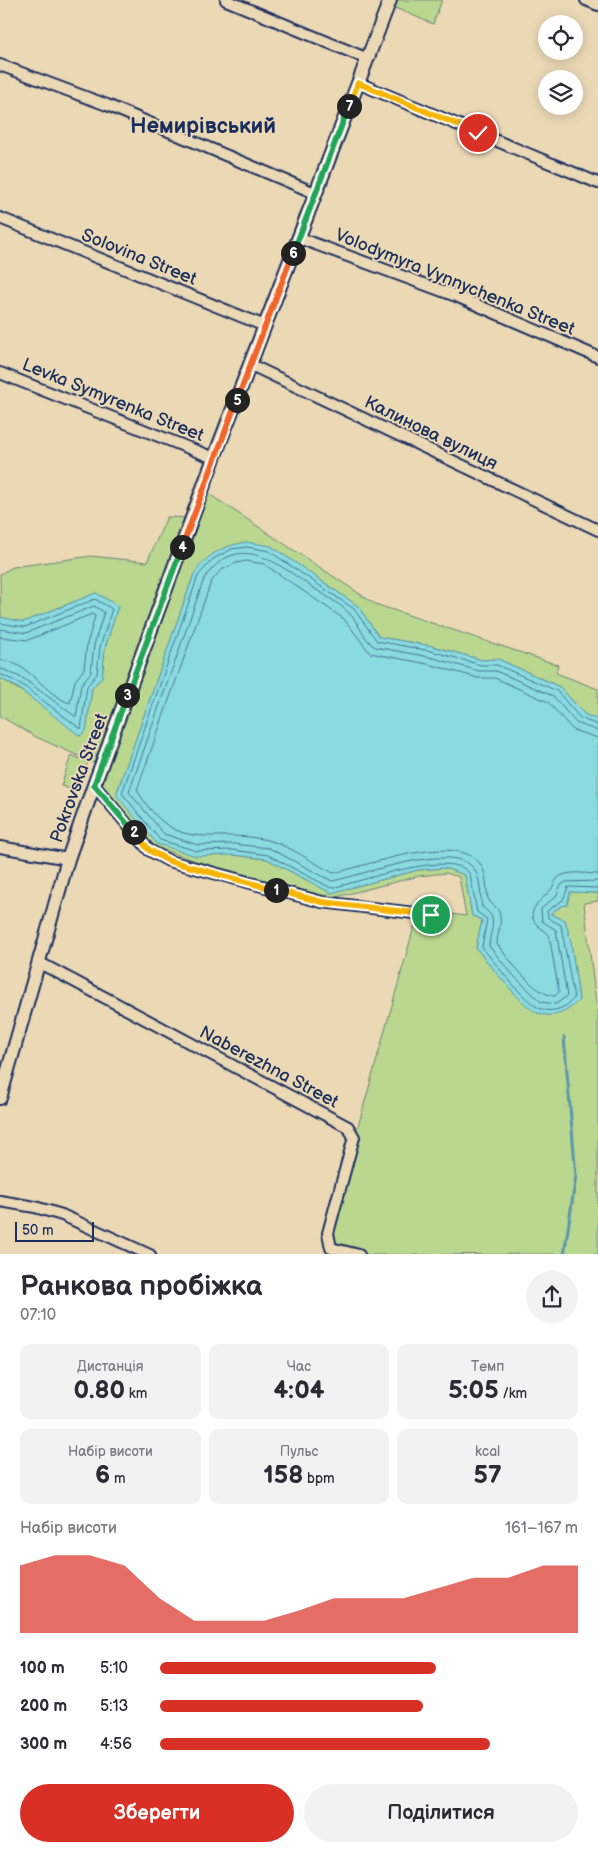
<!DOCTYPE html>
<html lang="uk">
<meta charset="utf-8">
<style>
body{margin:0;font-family:"Balsamiq Sans",sans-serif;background:#f2f2f3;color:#2b2b33;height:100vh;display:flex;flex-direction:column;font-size:19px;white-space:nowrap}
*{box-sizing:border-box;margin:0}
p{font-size:16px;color:#7c7c81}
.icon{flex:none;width:28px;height:28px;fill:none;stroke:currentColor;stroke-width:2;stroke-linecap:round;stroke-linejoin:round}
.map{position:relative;height:1254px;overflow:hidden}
.side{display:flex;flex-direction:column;background:#fff;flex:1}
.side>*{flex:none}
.controls{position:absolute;left:538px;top:15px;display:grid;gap:10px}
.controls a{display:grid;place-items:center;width:45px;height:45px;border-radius:50%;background:#fff;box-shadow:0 2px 12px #0003;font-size:25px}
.scale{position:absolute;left:15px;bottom:12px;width:79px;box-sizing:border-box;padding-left:5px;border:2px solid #1b2f5e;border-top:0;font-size:14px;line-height:18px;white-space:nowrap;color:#1b2f5e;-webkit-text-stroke:4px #ebd9b6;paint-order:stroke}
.pin{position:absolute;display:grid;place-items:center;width:42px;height:42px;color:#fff;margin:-21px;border:2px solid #fff;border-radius:50%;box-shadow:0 1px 5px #0007}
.km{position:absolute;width:25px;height:25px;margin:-12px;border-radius:50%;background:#222;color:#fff;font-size:14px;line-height:25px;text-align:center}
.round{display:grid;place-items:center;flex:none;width:52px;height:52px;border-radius:26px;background:#f2f2f3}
.head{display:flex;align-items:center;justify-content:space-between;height:85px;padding:0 20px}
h1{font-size:28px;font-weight:700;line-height:38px}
.figures{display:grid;grid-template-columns:repeat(3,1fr);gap:8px;height:85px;padding:5px 20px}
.figures div{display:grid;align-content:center;border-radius:10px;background:#f2f2f3;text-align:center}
.figures b{font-size:25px;font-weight:700}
.figures small{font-size:14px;font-weight:400}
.figures p{font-size:14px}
.chart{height:140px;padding:10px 20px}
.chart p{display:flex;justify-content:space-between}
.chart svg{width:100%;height:90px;margin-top:5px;fill:#d93025;opacity:.7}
.action{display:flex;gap:10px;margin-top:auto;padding:10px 20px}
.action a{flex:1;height:58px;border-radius:30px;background:#d93025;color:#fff;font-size:20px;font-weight:700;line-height:58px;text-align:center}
.action a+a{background:#f2f2f3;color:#2b2b33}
ul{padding:0 20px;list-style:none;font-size:16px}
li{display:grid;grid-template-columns:80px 60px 1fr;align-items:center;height:38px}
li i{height:12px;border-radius:6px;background:#d93025}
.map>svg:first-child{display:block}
</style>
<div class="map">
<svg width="598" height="1255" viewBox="0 0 598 1255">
<rect width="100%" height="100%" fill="#ebd9b6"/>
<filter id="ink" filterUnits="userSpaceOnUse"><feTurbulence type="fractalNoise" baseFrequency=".02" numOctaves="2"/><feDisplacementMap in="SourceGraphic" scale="10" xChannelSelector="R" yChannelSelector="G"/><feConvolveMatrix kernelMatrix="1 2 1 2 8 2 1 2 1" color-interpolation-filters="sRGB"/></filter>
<g filter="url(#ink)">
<g fill="#b9d78f" stroke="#6a8376">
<path d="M 390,0 L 442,0 L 433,24 L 388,5 Z"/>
<path d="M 203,490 L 375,604 L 558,665 L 556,673 L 598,689 L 598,720 L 584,714 L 560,687 L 498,659 L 482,660 L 432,646 L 379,637 L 358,606 L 271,546 L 194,574 L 116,795 L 233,855 L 267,859 L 331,893 L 418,870 L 445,868 L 465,875 L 472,916 L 482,920 L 476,948 L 505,983 L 537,1013 L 579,1000 L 571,943 L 565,920 L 550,914 L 561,906 L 570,892 L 598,893 L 598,901 L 584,903 L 596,1004 L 598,1006 L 598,1254 L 359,1255 L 331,1248 L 328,1233 L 414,927 L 435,912 L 466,916 L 459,877 L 446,873 L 419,876 L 332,898 L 196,861 L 155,847 L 94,785 L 101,766 L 36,737 L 0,716 L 0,678 L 86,731 L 92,688 L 102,677 L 105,648 L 118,606 L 96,593 L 23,622 L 1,618 L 0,574 L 13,567 L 91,556 L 147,562 L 167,517 L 193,518 Z"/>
<path d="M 71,755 L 88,762 L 76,791 L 61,786 Z"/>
</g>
<g fill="#89dbe0" stroke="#5d96ac">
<path d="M 246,542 L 271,546 L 358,606 L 379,637 L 432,646 L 482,660 L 498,659 L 560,687 L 584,714 L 598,720 L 598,893 L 570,892 L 567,905 L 561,906 L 550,914 L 565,920 L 571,942 L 579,1000 C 568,1012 554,1019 538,1013 C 524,1009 487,961 476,948 L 482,920 L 472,916 L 465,875 L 445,868 L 418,870 L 331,893 L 267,859 L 233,855 L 196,856 L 157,844 L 116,795 L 194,574 C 207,554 223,546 246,542 Z"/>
<path d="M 96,593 L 118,606 L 105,648 L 102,677 L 92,688 L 86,731 L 80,736 L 18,688 L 0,678 L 0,617 L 23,622 Z"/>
</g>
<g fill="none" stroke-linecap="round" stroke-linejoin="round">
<g stroke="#477492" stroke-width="1">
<path d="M 0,623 L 25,627 L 95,599 L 112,609 L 100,647 L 97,674 L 87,686 L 81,729 L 21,684 L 0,674"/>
<path d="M 0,629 L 26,633 L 94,606 L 104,612 L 94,645 L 91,672 L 81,685 L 76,717 L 24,679 L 0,668"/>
<path d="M 0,637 L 28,640 L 92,614 L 95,616 L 87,644 L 84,669 L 75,681 L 70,703 C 46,696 28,661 0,660"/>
<path d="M 598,725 L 580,718 L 557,691 L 497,665 L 481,665 L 431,651 L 377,641 L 354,609 L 269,551 L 247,547 L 232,549 L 213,559 L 198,576 L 122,793 L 160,840 L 197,851 L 233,850 L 268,855 L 331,888 C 358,883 453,847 470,874 L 477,912 L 487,919 L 482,947 C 493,961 525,1002 539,1008 C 551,1014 567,1008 574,998 L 561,925 L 548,918 L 547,911 L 563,900 L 568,887 L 598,888"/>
<path d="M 598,731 L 576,723 L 553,696 L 496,671 L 479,671 L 430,657 L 375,647 C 363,639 359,623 350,614 C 338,602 322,594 309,585 C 274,561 237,531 204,579 L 129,792 L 164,834 L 198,845 L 233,844 L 269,848 L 332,881 C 360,876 455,840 474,869 C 481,878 480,896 482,907 C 500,919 490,928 489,946 L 513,975 L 541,1002 L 556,1004 L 567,996 L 556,930 L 542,921 L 541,909 L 557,895 L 560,886 L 566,882 L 598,881"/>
<path d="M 598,738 L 573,730 L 548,702 L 495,678 L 478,678 L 428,664 L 370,653 L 344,619 L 264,564 L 247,561 L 236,563 L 221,570 L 211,582 L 137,790 C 178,859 211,825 271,841 C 292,847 313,863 333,873 C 365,867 458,830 481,865 C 487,874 486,888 488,899 C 490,904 495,905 498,910 C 504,921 497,933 497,944 C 509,959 534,995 555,996 L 559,992 L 549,935 C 525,917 528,912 549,892 C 555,886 554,878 563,875 C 573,871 588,874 598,874"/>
</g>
<path stroke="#5d96ac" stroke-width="3" d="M 564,1037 L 576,1176 L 564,1255"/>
<g stroke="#1b2f5e" stroke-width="14">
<g id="minor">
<path d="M 226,0 L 368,59"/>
<path d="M 586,0 L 598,5"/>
<path d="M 0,65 L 107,105 L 315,193"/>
<path d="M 358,83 L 598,183"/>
<path d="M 0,218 L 265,326"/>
<path d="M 299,238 L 456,296 L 598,357"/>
<path d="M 251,365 L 598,530"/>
<path d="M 0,373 L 214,458"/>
<path d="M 94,785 L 149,850 L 169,861 L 322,902 L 431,915"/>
<path d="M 0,847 L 68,859"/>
<path d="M 38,962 L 348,1127 L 354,1137 L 328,1233 L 331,1248 L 359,1255"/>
<path d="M 0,1201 L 35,1207 L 62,1215 L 150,1255"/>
</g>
</g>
<g stroke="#1b2f5e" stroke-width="16">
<path id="tertiary" d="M 0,1098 L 68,859 L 94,785 L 214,458 L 390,0"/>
</g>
<use href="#minor" stroke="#ebd9b6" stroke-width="10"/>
<use href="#tertiary" stroke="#ebd9b6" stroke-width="12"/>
</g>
</g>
<g fill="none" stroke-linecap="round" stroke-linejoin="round" filter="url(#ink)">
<g stroke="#fff" stroke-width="10">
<path id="split-1" d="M 276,890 L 322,902 L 431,915"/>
</g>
<g stroke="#fff" stroke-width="10">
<path id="split-2" d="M 134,832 L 149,850 L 169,861 L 276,890"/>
</g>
<g stroke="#fff" stroke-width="10">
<path id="split-3" d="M 127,695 L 94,785 L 134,832"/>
</g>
<g stroke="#fff" stroke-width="10">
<path id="split-4" d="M 127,695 L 182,547"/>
</g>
<g stroke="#fff" stroke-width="10">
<path id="split-5" d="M 182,547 L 237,400"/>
</g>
<g stroke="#fff" stroke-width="10">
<path id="split-6" d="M 237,400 L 293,253"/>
</g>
<g stroke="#fff" stroke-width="10">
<path id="split-7" d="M 293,253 L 349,106"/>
</g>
<g stroke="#fff" stroke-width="10">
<path id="split-8" d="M 349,106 L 358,83 L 478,133"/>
</g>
<use href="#split-1" stroke="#f5b400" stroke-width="6"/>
<use href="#split-2" stroke="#f5b400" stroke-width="6"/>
<use href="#split-3" stroke="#22a559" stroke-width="6"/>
<use href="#split-4" stroke="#22a559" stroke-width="6"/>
<use href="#split-5" stroke="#f0652b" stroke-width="6"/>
<use href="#split-6" stroke="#f0652b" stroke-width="6"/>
<use href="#split-7" stroke="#22a559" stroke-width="6"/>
<use href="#split-8" stroke="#f5b400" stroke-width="6"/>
</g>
<g text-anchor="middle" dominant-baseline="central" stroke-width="4" stroke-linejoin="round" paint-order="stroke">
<g font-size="18" fill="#1b2f5e" stroke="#ebd9b6">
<text transform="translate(139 257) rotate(22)">Solovina Street</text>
<text transform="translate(455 282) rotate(22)">Volodymyra Vynnychenka Street</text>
<text transform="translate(113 400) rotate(22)">Levka Symyrenka Street</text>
<text transform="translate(431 433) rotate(26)">Калинова вулиця</text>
<text transform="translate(79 778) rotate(-70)">Pokrovska Street</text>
<text transform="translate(269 1067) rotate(28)">Naberezhna Street</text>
</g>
<g font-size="22" font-weight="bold" fill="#1b2f5e" stroke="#ebd9b6">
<text x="203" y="126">Немирівський</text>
</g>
</g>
</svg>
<div class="controls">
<a><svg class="icon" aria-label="locate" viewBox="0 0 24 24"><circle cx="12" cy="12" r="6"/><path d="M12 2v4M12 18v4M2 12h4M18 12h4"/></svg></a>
<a><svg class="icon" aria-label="layers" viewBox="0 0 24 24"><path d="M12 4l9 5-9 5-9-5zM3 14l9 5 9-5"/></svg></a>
</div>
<div class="scale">50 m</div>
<div class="pin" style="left:431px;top:915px;background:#1e9e55"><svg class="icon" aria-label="arrive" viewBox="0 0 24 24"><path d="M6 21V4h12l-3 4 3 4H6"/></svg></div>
<div class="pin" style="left:478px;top:133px;background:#d93025"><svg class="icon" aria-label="check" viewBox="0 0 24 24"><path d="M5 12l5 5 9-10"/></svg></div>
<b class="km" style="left:276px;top:890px">1</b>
<b class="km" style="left:134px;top:832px">2</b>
<b class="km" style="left:127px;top:695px">3</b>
<b class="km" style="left:182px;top:547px">4</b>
<b class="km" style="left:237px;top:400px">5</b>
<b class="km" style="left:293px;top:253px">6</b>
<b class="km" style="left:349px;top:106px">7</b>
</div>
<section class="side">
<div class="head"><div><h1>Ранкова пробіжка</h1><p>07:10</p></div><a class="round"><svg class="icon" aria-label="share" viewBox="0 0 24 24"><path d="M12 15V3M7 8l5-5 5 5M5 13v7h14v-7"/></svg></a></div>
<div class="figures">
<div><p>Дистанція</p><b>0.80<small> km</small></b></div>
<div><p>Час</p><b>4:04</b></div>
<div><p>Темп</p><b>5:05<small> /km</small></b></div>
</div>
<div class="figures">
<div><p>Набір висоти</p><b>6<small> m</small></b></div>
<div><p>Пульс</p><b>158<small> bpm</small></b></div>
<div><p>kcal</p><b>57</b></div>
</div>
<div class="chart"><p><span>Набір висоти</span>161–167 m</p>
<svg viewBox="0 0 160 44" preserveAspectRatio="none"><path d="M0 44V11L10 6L20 6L30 11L40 27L50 38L60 38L70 38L80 33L90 27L100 27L110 27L120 22L130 17L140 17L150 11L160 11V44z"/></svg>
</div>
<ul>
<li><b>100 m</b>5:10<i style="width:66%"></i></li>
<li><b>200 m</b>5:13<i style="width:63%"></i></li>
<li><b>300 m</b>4:56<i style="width:79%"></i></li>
</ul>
<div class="action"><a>Зберегти</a><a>Поділитися</a></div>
</section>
